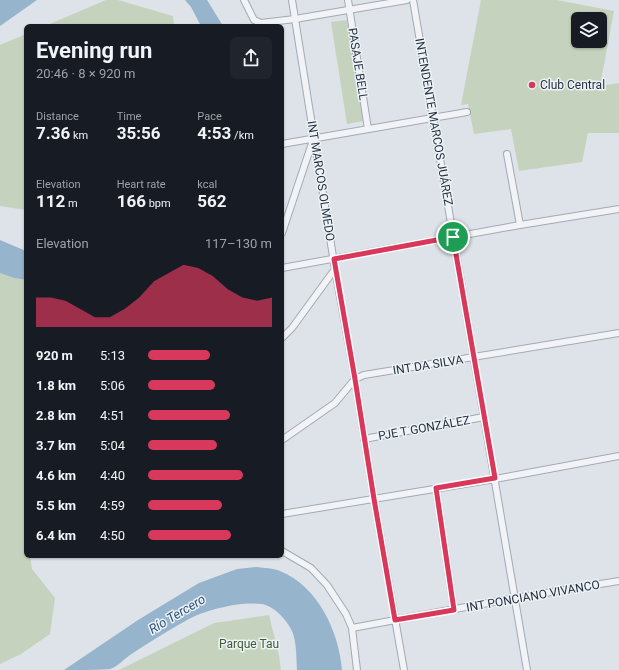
<!DOCTYPE html>
<meta charset="utf-8">
<style>
body{margin:0;font-family:Roboto,sans-serif;background:#20242c;color:#f1f3f6;height:100vh;display:flex;flex-direction:column;font-size:15px;white-space:nowrap}
*{box-sizing:border-box;margin:0}
p{font-size:13px;color:#9ea1a6}
.icon{flex:none;width:22px;height:22px;fill:none;stroke:currentColor;stroke-width:2;stroke-linecap:round;stroke-linejoin:round}
.map{position:relative;flex:1;overflow:hidden}
.side{position:absolute;left:24px;top:24px;width:260px;height:534px;display:flex;flex-direction:column;background:#171b24;border-radius:6px;box-shadow:0 1px 3px #0004}
.side>*{flex:none}
.tools{position:absolute;left:571px;top:12px;display:grid;gap:8px}
.tools a{display:grid;place-items:center;width:36px;height:36px;border-radius:6px;background:#171b24;box-shadow:0 1px 3px #0004;font-size:20px}
.pin{position:absolute;display:grid;place-items:center;width:34px;height:34px;color:#fff;margin:-17px;border:2px solid #fff;border-radius:50%;box-shadow:0 1px 4px #0007}
.round{display:grid;place-items:center;flex:none;width:42px;height:42px;border-radius:6px;background:#20242c}
.head{display:flex;align-items:center;justify-content:space-between;height:68px;padding:0 12px}
h1{font-size:22px;font-weight:700;line-height:30px}
.stats{display:grid;grid-template-columns:repeat(3,1fr);gap:6px;height:68px;padding:4px 12px}
.stats div{display:grid;align-content:center}
.stats b{font-size:17px;font-weight:700}
.stats small{font-size:11px;font-weight:400}
.stats p{font-size:11px}
.chart{height:112px;padding:8px 12px}
.chart p{display:flex;justify-content:space-between}
.chart svg{width:100%;height:72px;margin-top:4px;fill:#d8385b;opacity:.7}
ul{padding:0 12px;list-style:none;font-size:13px}
li{display:grid;grid-template-columns:64px 48px 1fr;align-items:center;height:30px}
li i{height:10px;border-radius:5px;background:#d8385b}
.map>svg:first-child{display:block}
</style>
<div class="map">
<svg width="619" height="670" viewBox="0 0 619 670">
<rect width="100%" height="100%" fill="#dee3e9"/>
<g fill="#c5d3be" fill-rule="evenodd">
<path d="M 106,0 L 118,0 L 173,16 L 174,26 L 45,26 Z"/>
<path d="M 481,0 L 557,0 L 614,11 L 600,86 L 619,83 L 619,133 L 588,133 L 582,162 L 519,171 L 511,129 L 474,134 L 468,104 L 461,105 ZM 578,19 L 600,19 L 600,41 L 578,41 Z"/>
<path d="M 347,20 L 364,121 L 347,124 L 331,22 Z"/>
<path d="M 26,34 L 26,210 L 0,206 L 0,45 Z"/>
<path d="M 0,273 L 14,278 L 26,280 L 26,556 L 30,556 L 32,569 L 55,598 L 50,634 L 21,654 L 0,664 Z"/>
<path d="M 269,615 L 279,656 L 281,670 L 119,670 L 214,623 Z"/>
</g>
<g fill="#96b4cc">
<path d="M 0,0 L 37,0 L 0,26 Z"/>
<path d="M 185,0 L 207,0 L 223,26 L 201,26 L 191,7 Z"/>
<path d="M 0,240 L 26,251 L 26,280 L 14,278 L 0,273 Z"/>
<path d="M 256,567 C 264,568 273,568 280,571 C 318,586 339,632 342,670 L 297,670 C 296,657 297,643 292,631 C 287,620 273,605 261,604 C 241,601 204,610 187,620 C 167,631 148,643 130,655 C 123,660 117,667 110,669 C 105,670 72,670 64,670 L 138,620 L 199,583 L 237,569 Z"/>
</g>
<g fill="none" stroke-linecap="round" stroke-linejoin="round">
<g stroke="#a3aab3" stroke-width="8">
<g id="street">
<path d="M 244,0 L 254,20 L 261,23 L 295,19 L 407,0"/>
<path d="M 292,0 L 335,269 L 355,379 L 374,499 L 404,670"/>
<path d="M 348,0 L 368,129"/>
<path d="M 413,0 L 527,670"/>
<path d="M 282,144 L 467,112"/>
<path d="M 507,154 L 520,225"/>
<path d="M 282,233 L 313,140"/>
<path d="M 282,268 L 520,225 L 619,209"/>
<path d="M 282,338 L 292,328 L 335,269"/>
<path d="M 364,439 L 484,417"/>
<path d="M 282,440 L 335,403 L 355,379 L 364,375 L 619,333"/>
<path d="M 436,488 L 454,610"/>
<path d="M 282,514 L 495,479 L 619,456"/>
<path d="M 282,551 L 311,568 L 327,585 L 346,614 L 352,628 L 357,670"/>
<path d="M 352,628 L 515,598 L 619,581"/>
</g>
</g>
<use href="#street" stroke="#f1f3f7" stroke-width="6"/>
</g>
<g fill="none" stroke-linecap="round" stroke-linejoin="round">
<g stroke="#fff" stroke-width="8">
<path id="route" d="M 453,237 L 495,478 L 436,488 L 454,610 L 395,620 L 374,499 L 355,379 L 334,259 Z"/>
</g>
<use href="#route" stroke="#d8385b" stroke-width="5"/>
</g>
<circle fill="#d8385b" stroke="#edf2f6" stroke-width="1.5" cx="532" cy="85" r="4"/>
<g text-anchor="middle" dominant-baseline="central" stroke-width="3" stroke-linejoin="round" paint-order="stroke">
<g font-size="12" fill="#263141" stroke="#edf2f6">
<text transform="translate(358 64) rotate(81)">PASAJE BELL</text>
<text transform="translate(434 122) rotate(80)">INTENDENTE MARCOS JUÁREZ</text>
<text transform="translate(321 181) rotate(81)">INT MARCOS OLMEDO</text>
<text transform="translate(428 365) rotate(-9)">INT DA SILVA</text>
<text transform="translate(424 428) rotate(-10)">PJE T GONZÁLEZ</text>
<text transform="translate(533 596) rotate(-10)">INT PONCIANO VIVANCO</text>
</g>
<g font-size="12" fill="#263141" stroke="#edf2f6" text-anchor="start">
<text x="540" y="85">Club Central</text>
</g>
<g font-size="12" fill="#3d5d32" stroke="#edf2f6">
<text x="249" y="644">Parque Tau</text>
</g>
<g font-size="13" font-style="italic" fill="#2d5378" stroke="#edf2f6">
<text transform="translate(177 614) rotate(-31)">Río Tercero</text>
</g>
</g>
</svg>
<div class="tools">
<a><svg class="icon" aria-label="layers" viewBox="0 0 24 24"><path d="M12 4l9 5-9 5-9-5zM3 14l9 5 9-5"/></svg></a>
</div>
<div class="pin" style="left:453px;top:237px;background:#1e9e55"><svg class="icon" aria-label="arrive" viewBox="0 0 24 24"><path d="M6 21V4h12l-3 4 3 4H6"/></svg></div>
<section class="side">
<div class="head"><div><h1>Evening run</h1><p>20:46 · 8 × 920 m</p></div><a class="round"><svg class="icon" aria-label="share" viewBox="0 0 24 24"><path d="M12 15V3M7 8l5-5 5 5M5 13v7h14v-7"/></svg></a></div>
<div class="stats">
<div><p>Distance</p><b>7.36<small> km</small></b></div>
<div><p>Time</p><b>35:56</b></div>
<div><p>Pace</p><b>4:53<small> /km</small></b></div>
</div>
<div class="stats">
<div><p>Elevation</p><b>112<small> m</small></b></div>
<div><p>Heart rate</p><b>166<small> bpm</small></b></div>
<div><p>kcal</p><b>562</b></div>
</div>
<div class="chart"><p><span>Elevation</span>117–130 m</p>
<svg viewBox="0 0 160 44" preserveAspectRatio="none"><path d="M0 44V26L10 26L20 28L30 33L40 38L50 38L60 33L70 26L80 16L90 11L100 6L110 8L120 13L130 21L140 26L150 28L160 26V44z"/></svg>
</div>
<ul>
<li><b>920 m</b>5:13<i style="width:50%"></i></li>
<li><b>1.8 km</b>5:06<i style="width:54%"></i></li>
<li><b>2.8 km</b>4:51<i style="width:66%"></i></li>
<li><b>3.7 km</b>5:04<i style="width:56%"></i></li>
<li><b>4.6 km</b>4:40<i style="width:77%"></i></li>
<li><b>5.5 km</b>4:59<i style="width:60%"></i></li>
<li><b>6.4 km</b>4:50<i style="width:67%"></i></li>
</ul>
</section>
</div>
